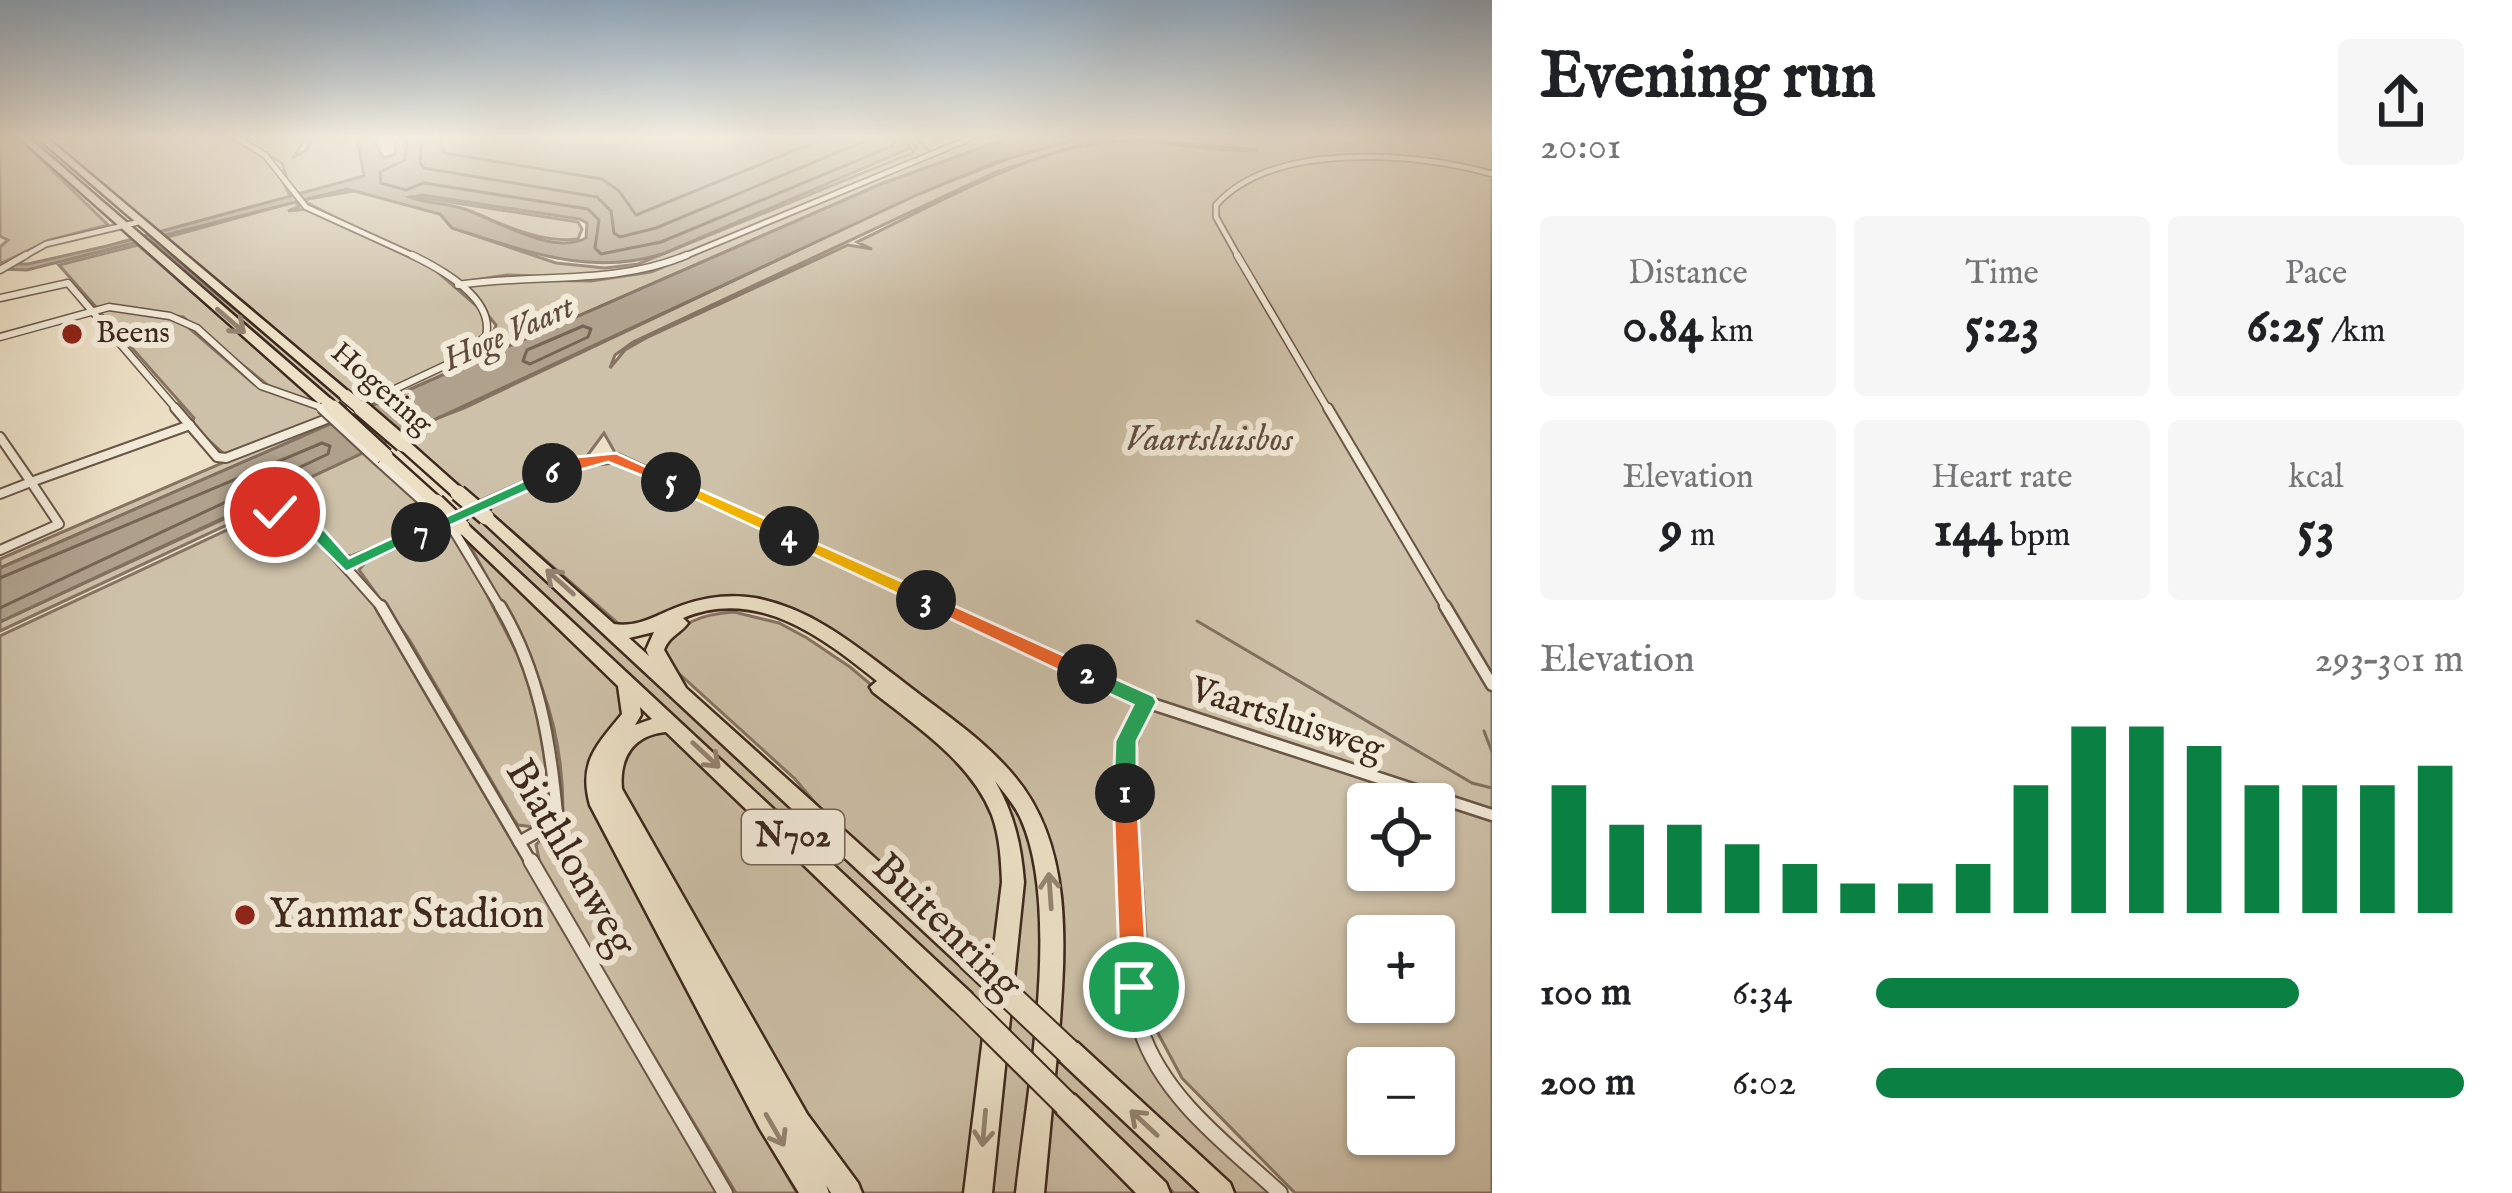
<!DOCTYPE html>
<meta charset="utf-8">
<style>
body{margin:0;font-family:"IM FELL English",serif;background:#f6f6f6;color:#202124;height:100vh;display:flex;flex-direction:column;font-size:45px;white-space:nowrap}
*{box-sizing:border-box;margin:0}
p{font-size:39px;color:#757577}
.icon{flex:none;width:66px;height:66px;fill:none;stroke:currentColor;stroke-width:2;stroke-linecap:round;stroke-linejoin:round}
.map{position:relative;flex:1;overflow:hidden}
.panel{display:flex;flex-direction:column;background:#fff;width:1020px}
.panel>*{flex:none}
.tools{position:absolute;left:1347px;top:783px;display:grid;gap:24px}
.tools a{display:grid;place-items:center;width:108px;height:108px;border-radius:12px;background:#fff;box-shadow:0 3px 9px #0004;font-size:60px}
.pin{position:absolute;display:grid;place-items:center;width:102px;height:102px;color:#fff;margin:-51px;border:6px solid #fff;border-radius:50%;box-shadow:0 3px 12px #0007}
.km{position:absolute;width:60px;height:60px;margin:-30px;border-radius:50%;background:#222;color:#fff;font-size:33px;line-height:60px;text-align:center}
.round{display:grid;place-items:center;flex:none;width:126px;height:126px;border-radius:12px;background:#f6f6f6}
.head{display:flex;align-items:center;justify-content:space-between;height:204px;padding:0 48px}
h1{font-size:66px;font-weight:800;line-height:90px}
.figures{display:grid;grid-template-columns:repeat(3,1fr);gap:18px;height:204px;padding:12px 48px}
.figures div{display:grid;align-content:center;border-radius:12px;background:#f6f6f6;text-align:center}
.figures b{font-size:51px;font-weight:800}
.figures small{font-size:33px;font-weight:400}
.figures p{font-size:33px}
.chart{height:336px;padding:24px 48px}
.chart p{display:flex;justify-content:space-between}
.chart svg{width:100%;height:216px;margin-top:12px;stroke:#0b8043;stroke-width:6}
ul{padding:0 48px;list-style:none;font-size:39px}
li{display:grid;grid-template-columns:192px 144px 1fr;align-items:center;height:90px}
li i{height:30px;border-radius:15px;background:#0b8043}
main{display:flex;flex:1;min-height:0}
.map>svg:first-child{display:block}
</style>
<main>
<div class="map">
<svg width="1492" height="1193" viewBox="0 0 1492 1193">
<rect width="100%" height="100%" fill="#ece0c6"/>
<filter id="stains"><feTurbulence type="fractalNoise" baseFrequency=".00167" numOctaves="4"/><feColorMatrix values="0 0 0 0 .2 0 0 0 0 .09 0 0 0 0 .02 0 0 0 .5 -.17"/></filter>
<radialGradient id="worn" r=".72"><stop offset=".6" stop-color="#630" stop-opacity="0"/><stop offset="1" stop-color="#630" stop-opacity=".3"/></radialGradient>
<g fill="#cec1a9" stroke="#867463" stroke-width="3" fill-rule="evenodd">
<path d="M 0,138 L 19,138 L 108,225 L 50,240 L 0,264 L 0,247 L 8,240 L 0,236 Z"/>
<path d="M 47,138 L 234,138 L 275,164 L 291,198 L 158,233 Z"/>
<path d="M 240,138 L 305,138 L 294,157 L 308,149 L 310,138 L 357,138 L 367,175 L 298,197 L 290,188 L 282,163 Z"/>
<path d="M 909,138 L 916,138 L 931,153 L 659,265 L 570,277 L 507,275 L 460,282 L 302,200 L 359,190 L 440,214 L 452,228 L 556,263 L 605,268 L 638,264 L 912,153 L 916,147 Z"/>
<path d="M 975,138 L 1008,138 L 881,184 L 0,568 L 0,559 L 474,354 L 490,341 L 496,325 L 465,287 L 508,280 L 591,281 L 651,272 Z"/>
<path d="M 1082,138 L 1492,138 L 1492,173 L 1483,170 L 1492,175 L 1492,1193 L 1295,1193 L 1182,1078 L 1152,1022 L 1134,760 L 1141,727 L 1133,723 L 1127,734 L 1132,922 L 1142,1027 L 1177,1090 L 1278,1193 L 1233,1193 L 1052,1023 L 1030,805 L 811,622 L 736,599 L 642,627 L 620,625 L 484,507 L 586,461 L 614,460 L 832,557 L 617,456 L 604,433 L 587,456 L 480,503 L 398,433 L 464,408 L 917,194 L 1021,154 ZM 1124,139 L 1258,150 C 1207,154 1152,135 1099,143 C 1024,153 926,209 857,242 L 872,249 L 848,245 L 646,338 L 625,350 L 610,368 L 615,355 L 633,342 L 994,173 L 1092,140 ZM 1368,804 L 1434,804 L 1434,870 L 1368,870 ZM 1368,936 L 1434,936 L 1434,1002 L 1368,1002 ZM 1368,1068 L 1434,1068 L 1434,1134 L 1368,1134 Z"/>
<path d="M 418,197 L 578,222 L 582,229 L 578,239 C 541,244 502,224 470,211 C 454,205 431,204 414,199 Z"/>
<path d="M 295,202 L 300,206 L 288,211 L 306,209 L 433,268 L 478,307 L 489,323 C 482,360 394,386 360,401 L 164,238 Z"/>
<path d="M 152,241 L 351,405 L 340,409 L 147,243 Z"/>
<path d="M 138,245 L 323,406 L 270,387 L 183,317 L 96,307 L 59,265 Z"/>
<path d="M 110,308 L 181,321 L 255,385 L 316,407 L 325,416 L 224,454 L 191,425 L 194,418 L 100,312 Z"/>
<path d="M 362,450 L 439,521 L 351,556 L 344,555 C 305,514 300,503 242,518 L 0,631 L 0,622 L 246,509 Z"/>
<path d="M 473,512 L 1005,1002 C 1014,918 1038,840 984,766 L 1020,807 L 1045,891 L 1037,1033 L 1207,1193 L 1174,1193 L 1034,1057 L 1022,1193 L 983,1193 L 1003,1027 L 461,517 Z"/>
<path d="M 273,514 L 297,518 L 306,526 L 374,602 L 718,1193 L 0,1193 L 0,636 L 253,518 Z"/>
<path d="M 444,525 L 458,539 L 535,688 L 554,809 L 550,819 L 534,827 L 518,825 L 513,818 L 409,639 L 359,570 L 368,559 Z"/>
<path d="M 464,534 L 617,682 L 628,711 L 594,750 L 588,778 L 755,1121 L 797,1193 L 736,1193 L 541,868 L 536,845 L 563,814 C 564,694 516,634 464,534 Z"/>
<path d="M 734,612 L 779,623 L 807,638 L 850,667 L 975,772 L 1008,844 L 996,971 L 834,825 L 795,779 L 674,669 L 662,650 C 680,622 701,614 734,612 Z"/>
<path d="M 666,729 L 988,1036 L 966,1193 L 862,1193 L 824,1150 L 624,805 L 617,757 L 633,739 Z"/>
<path d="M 1046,1094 L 1146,1193 L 1036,1193 Z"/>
</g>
<g fill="#b0a18d" stroke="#827160" stroke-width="3" fill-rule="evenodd">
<path d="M 357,138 L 373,138 L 383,158 L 395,154 L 395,138 L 904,138 L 911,148 L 665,253 C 590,278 524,250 452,228 L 440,214 L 347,189 L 27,270 L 0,269 L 0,264 L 28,264 L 107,246 L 364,176 ZM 422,195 L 579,219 L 587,223 L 586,238 C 553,256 496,220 467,210 C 449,203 428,204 410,197 Z"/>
<path d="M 1009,138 L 1082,138 L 996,162 L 919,194 L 0,622 L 0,568 L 881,184 Z"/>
</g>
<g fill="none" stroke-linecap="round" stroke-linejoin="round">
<g stroke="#766455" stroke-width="3">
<path d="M 407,138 L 405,160 L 380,172 L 381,183 L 406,190 L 424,183 L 588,209 L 599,220 L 595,248 L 601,254 L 661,242 L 892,146 L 896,138"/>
<path d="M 422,138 L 420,163 L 424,168 L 597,197 L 611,211 L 614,233 L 620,237 L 656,228 L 872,138"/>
<path d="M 440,138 L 444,153 L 602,179 L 619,191 L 636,215 L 825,138"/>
<path d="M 583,326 L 591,329 L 588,337 L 530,364 L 523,361 L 527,350 Z"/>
<path d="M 0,578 L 322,443 L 330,446 L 328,454 L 0,608"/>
</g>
<g stroke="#827160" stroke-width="3">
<path d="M 1197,621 L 1472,783 L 1492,788"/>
<path d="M 1484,731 L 1492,752"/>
</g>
<g stroke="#695647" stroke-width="8">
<g id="street-far4">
<path d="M 237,138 L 265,155 L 306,207 L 418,258"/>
<path d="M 21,258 L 46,244 L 139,222"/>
<path d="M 680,258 L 971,138"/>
<path d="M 1239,258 L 1216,217 L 1216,205 C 1273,141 1416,152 1492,174"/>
</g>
</g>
<g stroke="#695647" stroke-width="9">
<g id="street-far3">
<path d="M 1237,255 L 1329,411"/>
<path d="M 0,270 L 26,255"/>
<path d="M 458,285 C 536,273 613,286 687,255"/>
<path d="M 0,298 L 68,283 L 178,411"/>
<path d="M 0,337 L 109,307 L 170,316 L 197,328 L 261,386 L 318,406"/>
<path d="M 348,411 L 461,358 L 486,336 C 495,298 441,269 412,255"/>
</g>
</g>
<g stroke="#695647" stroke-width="12">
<g id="street-far2">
<path d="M 175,408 L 217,457 L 226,458 L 355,408"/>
<path d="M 1328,408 L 1447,609"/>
<path d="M 0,437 L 31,482 L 190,425"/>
<path d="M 376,459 L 428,506"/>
<path d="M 0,494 L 31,482 L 59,524 L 0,550"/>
<path d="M 242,521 L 275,512 L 300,516 L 383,609"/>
<path d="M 454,531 L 501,609"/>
<path d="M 346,566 L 574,463 L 617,458 L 944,609"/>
</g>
</g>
<g stroke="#695647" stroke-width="15">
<g id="street-far1">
<path d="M 381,606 L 532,864"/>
<path d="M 500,606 C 539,672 550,739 557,814 L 548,826 L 519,842"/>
<path d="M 938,606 L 1146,702 L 1492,815"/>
<path d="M 1445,606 L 1492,685"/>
<path d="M 1128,864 L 1126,741 L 1146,702"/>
</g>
</g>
<g stroke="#695647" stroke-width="18">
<g id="street">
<path d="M 531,861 L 725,1193"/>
<path d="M 1128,861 C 1131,915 1124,979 1141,1030 C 1163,1098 1230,1147 1280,1193"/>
</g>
</g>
<g stroke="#3d281d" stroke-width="5">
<g id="highway">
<path d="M 20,138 L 29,138 L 333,401 L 333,407 L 323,407 Z"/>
<path d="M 38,138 L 47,138 L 350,393 L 350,399 L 342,399 Z"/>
<path d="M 403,440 L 408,441 L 463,490 L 465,493 L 463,496 L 453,496 L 398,447 L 396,444 Z"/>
<path d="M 385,452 L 390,453 L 441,499 L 443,502 L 441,505 L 431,505 L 380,459 L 380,453 Z"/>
<path d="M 486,512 L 491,514 L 614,624 C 641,628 659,613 683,605 C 706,597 731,594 755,598 C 810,608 854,644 897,677 C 937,709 982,737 1015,777 C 1077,851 1064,959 1058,1049 L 1060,1043 L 1069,1039 L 1078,1043 L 1230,1183 L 1234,1193 L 1200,1193 L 1060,1061 L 1057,1054 L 1044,1193 L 1016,1193 C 1027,1093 1062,910 1021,819 C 1015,805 1004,793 995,781 C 1014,814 1021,844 1024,882 L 992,1193 L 964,1193 L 1002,882 C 1001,859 1000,837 992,815 C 971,762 916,726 873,692 L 870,687 L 877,681 C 821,636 757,587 683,618 L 688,623 C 680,634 669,636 664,650 L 686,688 L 977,950 L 981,958 L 977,966 L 969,969 L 961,966 L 481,520 L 479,517 L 481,514 ZM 654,632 L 646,650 L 649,656 L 629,638 Z"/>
<path d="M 462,522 L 467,524 L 971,993 L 974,1001 L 971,1009 L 962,1013 L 953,1009 L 666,732 C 633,735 619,758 622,789 L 807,1114 L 858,1183 L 862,1193 L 831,1193 L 826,1185 L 829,1193 L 799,1193 L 760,1129 L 590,805 C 578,762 597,745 622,714 L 618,686 L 457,530 L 454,527 L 457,524 ZM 640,707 L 652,719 L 635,725 L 641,715 Z"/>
<path d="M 1066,1091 L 1075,1095 L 1166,1183 L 1170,1193 L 1136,1193 L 1057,1113 L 1053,1104 L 1057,1095 Z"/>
</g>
</g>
<use href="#street-far4" stroke="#f3ebda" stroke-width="4.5"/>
<use href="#street-far3" stroke="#f3ebda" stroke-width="6"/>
<use href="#street-far2" stroke="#f3ebda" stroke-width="8"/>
<use href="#street-far1" stroke="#f3ebda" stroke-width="10"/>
<use href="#street" stroke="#f3ebda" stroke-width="14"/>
<use href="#highway" fill="#ece0c6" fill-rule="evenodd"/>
<g stroke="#695647" stroke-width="9" stroke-linecap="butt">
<path id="street-bridge-far1" d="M 318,406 L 324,411"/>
</g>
<g stroke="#695647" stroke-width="12" stroke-linecap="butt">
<g id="street-bridge">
<path d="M 321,408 L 376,459"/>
<path d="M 428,506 L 454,531"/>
</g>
</g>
<g stroke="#3d281d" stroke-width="15" stroke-linecap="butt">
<g id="highway-bridge-far2">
<path d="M 346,396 L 364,411"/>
<path d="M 328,404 L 336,411"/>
</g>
</g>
<g stroke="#3d281d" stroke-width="20" stroke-linecap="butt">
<g id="highway-bridge-far1">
<path d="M 333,408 L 385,456"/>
<path d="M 361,408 L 403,444"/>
<path d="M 458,493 L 486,517"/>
<path d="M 436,502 L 462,527"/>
</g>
</g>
<g stroke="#3d281d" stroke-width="28" stroke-linecap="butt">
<g id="highway-bridge">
<path d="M 969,958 L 1069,1052"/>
<path d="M 962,1001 L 1066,1104"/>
</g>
</g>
<use href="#street-bridge-far1" stroke="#f3ebda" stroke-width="6"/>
<use href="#street-bridge" stroke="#f3ebda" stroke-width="8"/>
<use href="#highway-bridge-far2" stroke="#ece0c6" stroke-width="12"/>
<use href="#highway-bridge-far1" stroke="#ece0c6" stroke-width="15"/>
<use href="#highway-bridge" stroke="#ece0c6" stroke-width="24"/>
</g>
<defs><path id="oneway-shaft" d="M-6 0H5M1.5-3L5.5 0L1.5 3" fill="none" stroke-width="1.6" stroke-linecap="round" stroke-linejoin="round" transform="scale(3)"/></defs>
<g stroke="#948472">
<use href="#oneway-shaft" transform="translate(231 321) rotate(41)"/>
<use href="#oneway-shaft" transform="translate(560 582) rotate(-138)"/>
<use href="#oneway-shaft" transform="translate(706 755) rotate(43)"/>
<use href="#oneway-shaft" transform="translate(1050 891) rotate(-94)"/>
<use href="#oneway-shaft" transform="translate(1144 1123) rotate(-137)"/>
<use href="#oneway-shaft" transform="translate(984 1128) rotate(95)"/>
<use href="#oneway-shaft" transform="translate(775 1130) rotate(60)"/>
</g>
<linearGradient id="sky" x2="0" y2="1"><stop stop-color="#91acc4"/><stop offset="0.45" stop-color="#f6f1e5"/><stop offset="1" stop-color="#f6f1e5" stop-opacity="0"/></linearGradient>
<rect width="1492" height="305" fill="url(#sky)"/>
<path fill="#f0652b" stroke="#fff" stroke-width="3" d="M 1125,784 L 1137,793 L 1148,987 L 1144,996 L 1134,1000 L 1124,996 L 1120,987 L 1113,793 Z"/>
<path fill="#22a559" stroke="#fff" stroke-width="3" d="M 1087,666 L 1154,696 L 1157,702 L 1137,741 L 1137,793 L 1125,803 L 1113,793 L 1115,741 L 1133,705 L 1079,680 L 1076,674 Z"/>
<path fill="#f0652b" stroke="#fff" stroke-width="3" d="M 926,593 L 1094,669 L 1097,674 L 1087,682 L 1079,680 L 919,604 L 916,600 Z"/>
<path fill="#f5b400" stroke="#fff" stroke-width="3" d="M 789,531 L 933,595 L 936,600 L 926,606 L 919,604 L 783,540 L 780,536 Z"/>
<path fill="#f5b400" stroke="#fff" stroke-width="3" d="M 671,477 L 796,532 L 798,536 L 783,540 L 665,485 L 665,478 Z"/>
<path fill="#f0652b" stroke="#fff" stroke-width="3" d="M 616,453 L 679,482 L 665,485 L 608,462 L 552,478 L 543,473 L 576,457 Z"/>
<path fill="#22a559" stroke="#fff" stroke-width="3" d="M 552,468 L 560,473 L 558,477 L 427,536 L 412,532 Z"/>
<path fill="#22a559" stroke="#fff" stroke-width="3" d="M 307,525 L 320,525 L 349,558 L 414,528 L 430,532 L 346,572 L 307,533 Z"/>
<path fill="#f5b400" stroke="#fff" stroke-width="3" d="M 275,506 L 306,512 L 323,529 L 314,535 L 294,520 L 269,516 L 267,512 Z"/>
<g fill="#8f2418" stroke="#f3ebda" stroke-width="4.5">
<circle cx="72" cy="334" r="12"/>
<circle cx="245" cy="915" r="12"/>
</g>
<g text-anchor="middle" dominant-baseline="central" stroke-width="12" stroke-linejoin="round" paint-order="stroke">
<g font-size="30" fill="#3d281d" stroke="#f3ebda" text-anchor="start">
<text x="96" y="334">Beens</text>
</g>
<g font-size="30" fill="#3d281d" stroke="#f3ebda">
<text transform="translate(381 389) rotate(41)">Hogering</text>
</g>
<g font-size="33" font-style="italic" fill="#604c3f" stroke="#f3ebda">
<text transform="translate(509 334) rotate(-24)">Hoge Vaart</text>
</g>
<rect fill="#f3ebda" stroke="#746256" stroke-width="3" x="742" y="810" width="102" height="54" rx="9"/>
<g font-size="33" font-weight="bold" fill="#3d281d">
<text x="793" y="837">N702</text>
</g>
<g font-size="36" font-style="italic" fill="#614e40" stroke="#f3ebda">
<text x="1209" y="440">Vaartsluisbos</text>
</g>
<g font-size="36" fill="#3d281d" stroke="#f3ebda">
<text transform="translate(1287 720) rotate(18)">Vaartsluisweg</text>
</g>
<g font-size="42" fill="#3d281d" stroke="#f3ebda">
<text transform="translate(570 858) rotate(60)">Biathlonweg</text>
<text transform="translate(946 927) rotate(44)">Buitenring</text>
</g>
<g font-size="42" fill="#3d281d" stroke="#f3ebda" text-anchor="start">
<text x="269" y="915">Yanmar Stadion</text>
</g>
</g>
<rect width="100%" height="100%" filter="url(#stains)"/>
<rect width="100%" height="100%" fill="url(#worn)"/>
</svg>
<div class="tools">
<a><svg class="icon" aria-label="locate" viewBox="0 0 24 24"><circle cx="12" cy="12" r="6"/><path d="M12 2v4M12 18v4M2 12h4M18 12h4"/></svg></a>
<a>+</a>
<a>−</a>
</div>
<div class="pin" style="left:1134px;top:987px;background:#1e9e55"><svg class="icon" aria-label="arrive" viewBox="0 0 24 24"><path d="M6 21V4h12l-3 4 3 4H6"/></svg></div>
<div class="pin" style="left:275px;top:512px;background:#d93025"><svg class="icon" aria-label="check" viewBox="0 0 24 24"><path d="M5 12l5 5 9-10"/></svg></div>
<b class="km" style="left:1125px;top:793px">1</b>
<b class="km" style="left:1087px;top:674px">2</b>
<b class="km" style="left:926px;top:600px">3</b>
<b class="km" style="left:789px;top:536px">4</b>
<b class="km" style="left:671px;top:482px">5</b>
<b class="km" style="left:552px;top:473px">6</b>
<b class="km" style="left:421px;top:532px">7</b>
</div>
<section class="panel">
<div class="head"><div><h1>Evening run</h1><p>20:01</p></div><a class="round"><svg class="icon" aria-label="share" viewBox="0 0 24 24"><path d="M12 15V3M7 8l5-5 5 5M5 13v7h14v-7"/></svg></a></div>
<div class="figures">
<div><p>Distance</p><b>0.84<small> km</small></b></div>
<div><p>Time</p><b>5:23</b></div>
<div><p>Pace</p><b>6:25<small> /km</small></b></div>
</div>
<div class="figures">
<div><p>Elevation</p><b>9<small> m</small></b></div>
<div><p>Heart rate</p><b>144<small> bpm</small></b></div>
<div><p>kcal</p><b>53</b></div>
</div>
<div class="chart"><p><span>Elevation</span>293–301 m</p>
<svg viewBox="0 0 160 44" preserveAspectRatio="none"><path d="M5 44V18M15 44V26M25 44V26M35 44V30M45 44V34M55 44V38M65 44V38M75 44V34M85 44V18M95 44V6M105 44V6M115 44V10M125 44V18M135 44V18M145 44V18M155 44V14"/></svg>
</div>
<ul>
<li><b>100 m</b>6:34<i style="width:72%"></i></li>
<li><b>200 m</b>6:02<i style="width:100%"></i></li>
</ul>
</section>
</main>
